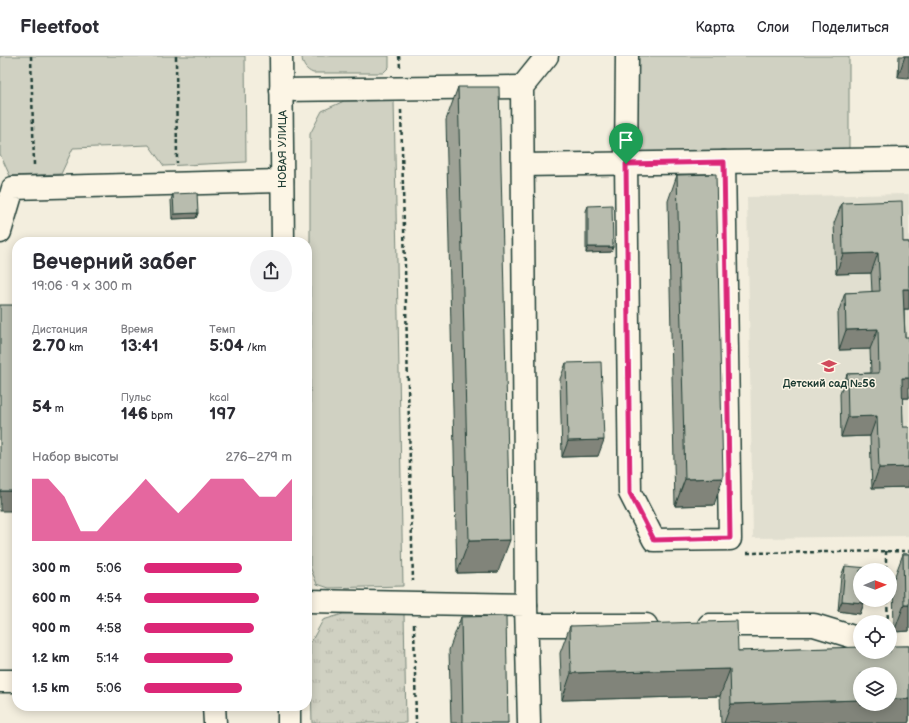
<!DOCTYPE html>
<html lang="ru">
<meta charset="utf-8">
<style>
body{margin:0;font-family:"Balsamiq Sans",sans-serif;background:#f2f2f3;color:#2b2b33;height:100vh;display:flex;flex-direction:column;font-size:15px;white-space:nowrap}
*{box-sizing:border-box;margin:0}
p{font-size:13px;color:#7c7c81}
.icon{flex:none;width:22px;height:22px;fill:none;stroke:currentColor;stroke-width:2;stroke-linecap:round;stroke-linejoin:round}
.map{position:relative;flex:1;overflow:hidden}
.details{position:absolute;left:12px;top:181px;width:300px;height:474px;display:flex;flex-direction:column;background:#fff;border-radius:16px;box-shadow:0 2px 10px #0003}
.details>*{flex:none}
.needle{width:26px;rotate:89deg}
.tools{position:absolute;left:853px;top:507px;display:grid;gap:8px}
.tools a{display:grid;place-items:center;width:44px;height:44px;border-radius:50%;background:#fff;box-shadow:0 2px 10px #0003;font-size:20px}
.pin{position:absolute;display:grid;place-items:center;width:34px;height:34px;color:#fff;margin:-41px -17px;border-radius:50% 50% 50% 0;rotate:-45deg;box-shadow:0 0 4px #0007}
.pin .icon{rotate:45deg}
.round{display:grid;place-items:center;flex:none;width:42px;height:42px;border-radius:21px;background:#f2f2f3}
.summary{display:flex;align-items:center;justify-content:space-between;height:68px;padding:0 20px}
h1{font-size:22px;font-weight:800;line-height:30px}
.figures{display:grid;grid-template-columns:repeat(3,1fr);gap:6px;height:68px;padding:4px 20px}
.figures div{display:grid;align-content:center}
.figures b{font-size:17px;font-weight:800}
.figures small{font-size:11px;font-weight:400}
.figures p{font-size:11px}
.chart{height:112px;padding:8px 20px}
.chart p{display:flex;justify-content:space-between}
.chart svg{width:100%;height:72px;margin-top:4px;fill:#db2777;opacity:.7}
ul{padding:0 20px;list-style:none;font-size:13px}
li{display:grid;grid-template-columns:64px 48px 1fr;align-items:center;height:30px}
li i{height:10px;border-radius:5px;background:#db2777}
header{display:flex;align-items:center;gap:24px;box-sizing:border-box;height:56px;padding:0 20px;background:#fff;border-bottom:1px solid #e1e1e2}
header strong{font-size:19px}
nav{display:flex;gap:22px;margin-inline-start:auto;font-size:14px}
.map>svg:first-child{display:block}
</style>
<header>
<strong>Fleetfoot</strong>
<nav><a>Карта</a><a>Слои</a><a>Поделиться</a></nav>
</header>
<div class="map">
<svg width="909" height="667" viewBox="0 0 909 667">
<defs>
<pattern id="grass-tufts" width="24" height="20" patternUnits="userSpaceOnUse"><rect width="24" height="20" fill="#d0d1c2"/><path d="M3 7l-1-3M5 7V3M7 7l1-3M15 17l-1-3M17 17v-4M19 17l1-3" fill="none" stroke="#b2b4a7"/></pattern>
</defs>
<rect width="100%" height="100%" fill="#f3eede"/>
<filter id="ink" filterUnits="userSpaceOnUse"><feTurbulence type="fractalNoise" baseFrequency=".025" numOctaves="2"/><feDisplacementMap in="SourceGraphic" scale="8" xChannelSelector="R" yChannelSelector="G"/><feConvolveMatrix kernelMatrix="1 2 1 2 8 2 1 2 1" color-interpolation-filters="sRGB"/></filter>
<g filter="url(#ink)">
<path fill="#e1dfd0" d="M 909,138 L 909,480 L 753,482 L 747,141 Z"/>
<path fill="url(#grass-tufts)" stroke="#78877b" d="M 404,557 L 406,667 L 312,667 L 310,588 L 323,564 L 343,558 Z"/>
<g fill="#d0d1c2" stroke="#78877b">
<path d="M 0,0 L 245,0 L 246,106 L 164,110 L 149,89 L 73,92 L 61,118 L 10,120 L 0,98 Z"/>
<path d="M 302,0 L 389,0 L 389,11 L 383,17 L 313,17 C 306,14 302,9 302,0 Z"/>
<path d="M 635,0 L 849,0 L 849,97 L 635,98 Z"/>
<path d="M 394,44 L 403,530 L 329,532 L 317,528 L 310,511 L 310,78 L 322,55 L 344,45 Z"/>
</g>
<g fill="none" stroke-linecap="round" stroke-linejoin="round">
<g stroke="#1f3d34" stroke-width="25">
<g id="minor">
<path d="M 627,0 L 626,107 L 630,437 L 654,484 L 730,483 L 724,106"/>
<path d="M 281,34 L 522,31"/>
<path d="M 523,109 L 909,103"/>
<path d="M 0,176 L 13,132 L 282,125"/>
<path d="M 307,545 L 526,549 L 529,667"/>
<path d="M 526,549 L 522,31 L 547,0"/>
<path d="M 528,569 L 646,569"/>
<path d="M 709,569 L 814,569 L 860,583"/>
<path d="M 0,625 L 17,625"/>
<path d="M 214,650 L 215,667"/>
</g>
</g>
<g stroke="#1f3d34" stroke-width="25">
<g id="major">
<path d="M 281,0 L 283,186"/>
<path d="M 289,650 L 289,667"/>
</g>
</g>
<g stroke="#1f3d34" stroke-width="2.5" stroke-dasharray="4 3" stroke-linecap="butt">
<path d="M 31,0 L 34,109"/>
<path d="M 176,0 L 177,107"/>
<path d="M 399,0 L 400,11"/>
<path d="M 401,54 L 413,525"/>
<path d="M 886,495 L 886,514"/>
<path d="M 747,497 L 909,495"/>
<path d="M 887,544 L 888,566"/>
<path d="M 414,568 L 416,667"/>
</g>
<use href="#minor" stroke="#fcf5e5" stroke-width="22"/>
<use href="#major" stroke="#fcf5e5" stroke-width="22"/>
</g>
<g fill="#9ea296" stroke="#1f3d34">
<path d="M 899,0 L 909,0 L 898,21 Z"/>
<path d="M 458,31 L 498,516 L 457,517 L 446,64 Z"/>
<path d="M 677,119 L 714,449 L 675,450 L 668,145 Z"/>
<path d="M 173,138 L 198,157 L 196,162 L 172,163 L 171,144 Z"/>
<path d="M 842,147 L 903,186 L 909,186 L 909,253 L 904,253 L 905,281 L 909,342 L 902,342 L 903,371 L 909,431 L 872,432 L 870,380 L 841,381 L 840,338 L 847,318 L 871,317 L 870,293 L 839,294 L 838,257 L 845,237 L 872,236 L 871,217 L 836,218 L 834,167 Z"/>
<path d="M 588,150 L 613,191 L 611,196 L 586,197 L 586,155 Z"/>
<path d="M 566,307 L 598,400 L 562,401 L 560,323 Z"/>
<path d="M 903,498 L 909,498 L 909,575 L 894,576 L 893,525 Z"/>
<path d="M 845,510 L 864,547 L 860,558 L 838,555 L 841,520 Z"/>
<path d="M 461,561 L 508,667 L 451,667 L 449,594 Z"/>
<path d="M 570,570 L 738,595 L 909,590 L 909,665 L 908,667 L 721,667 L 720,640 L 562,644 L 560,597 Z"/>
</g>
<g fill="#81847a" stroke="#1f3d34">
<path d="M 905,0 L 909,0 L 909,22 L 898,21 Z"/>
<path d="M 198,157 L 196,162 L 172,163 L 174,158 Z"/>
<path d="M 588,191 L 613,191 L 611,196 L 586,197 Z"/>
<path d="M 878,197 L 871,217 L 836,218 L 843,198 Z"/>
<path d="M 903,233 L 909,233 L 909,253 L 896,253 Z"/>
<path d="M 878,273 L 870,293 L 839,294 L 846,274 Z"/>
<path d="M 902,322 L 909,322 L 909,342 L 895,342 Z"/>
<path d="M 877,360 L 870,380 L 841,381 L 848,361 Z"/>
<path d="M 604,384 L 598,400 L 562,401 L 568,385 Z"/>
<path d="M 909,411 L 909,431 L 872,432 L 879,412 Z"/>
<path d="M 723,422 L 714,449 L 675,450 L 685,423 Z"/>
<rect x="0" y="435" width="17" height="20"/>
<path d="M 510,484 L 498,516 L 457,517 L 469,485 Z"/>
<path d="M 842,545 L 864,547 L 860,558 L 838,555 Z"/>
<path d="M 904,549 L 909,549 L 909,575 L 894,576 Z"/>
<path d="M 730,613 L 720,640 L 562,644 L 571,617 Z"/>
<path d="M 890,643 L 909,643 L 909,665 L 908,667 L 724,667 L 731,648 L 860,644 L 860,648 L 890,648 Z"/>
</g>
<g fill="#b8bcae" stroke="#1f3d34">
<path d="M 458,31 L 499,31 L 510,484 L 469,485 Z"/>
<path d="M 716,118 L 723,422 L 685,423 L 677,119 Z"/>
<path d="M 197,137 L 198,157 L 174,158 L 173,138 Z"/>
<path d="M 902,145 L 903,186 L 909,186 L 909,233 L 903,233 L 905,281 L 909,281 L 909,322 L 902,322 L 903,371 L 909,371 L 909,411 L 879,412 L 877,360 L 848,361 L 847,318 L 879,317 L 878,273 L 846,274 L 845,237 L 880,235 L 878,197 L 843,198 L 842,147 Z"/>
<path d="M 612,149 L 613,191 L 588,191 L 588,150 Z"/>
<rect x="0" y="249" width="17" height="186"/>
<path d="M 601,306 L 604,384 L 568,385 L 566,307 Z"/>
<path d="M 903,498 L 909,498 L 909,549 L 904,549 Z"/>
<path d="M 845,510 L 868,512 L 867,514 L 860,514 L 860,544 L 865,544 L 864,547 L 842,545 Z"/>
<path d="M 506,560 L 508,667 L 463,667 L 461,561 Z"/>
<path d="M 737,565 L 738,595 L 860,591 L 860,596 L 890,596 L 890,590 L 909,590 L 909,643 L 890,643 L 890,618 L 860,618 L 860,644 L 731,648 L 730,613 L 571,617 L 570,570 Z"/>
</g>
</g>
<g fill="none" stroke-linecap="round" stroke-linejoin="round" filter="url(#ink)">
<g stroke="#fff" stroke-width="8">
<path id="route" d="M 724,106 L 730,482 L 654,484 L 630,437 L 626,108 Z"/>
</g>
<use href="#route" stroke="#db2777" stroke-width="5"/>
</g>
<defs>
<g id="school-bare" transform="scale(1.2)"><path d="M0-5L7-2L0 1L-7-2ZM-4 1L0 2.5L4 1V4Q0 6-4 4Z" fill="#d1495b" stroke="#fcf5e5" stroke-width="2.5" paint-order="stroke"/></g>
</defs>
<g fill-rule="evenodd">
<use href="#school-bare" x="829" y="310"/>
</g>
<g text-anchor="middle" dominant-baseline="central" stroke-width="3" stroke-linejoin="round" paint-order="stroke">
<g font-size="11" fill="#1f3d34" stroke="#fcf5e5">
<text transform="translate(282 93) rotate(-90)">НОВАЯ УЛИЦА</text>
</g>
<g font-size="11" font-weight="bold" fill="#1f3d34" stroke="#fcf5e5">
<text x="829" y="327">Детский сад №56</text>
</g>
</g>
</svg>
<div class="tools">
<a><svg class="needle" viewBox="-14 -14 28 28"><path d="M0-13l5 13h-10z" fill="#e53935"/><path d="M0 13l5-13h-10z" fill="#7c7c81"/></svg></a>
<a><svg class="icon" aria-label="locate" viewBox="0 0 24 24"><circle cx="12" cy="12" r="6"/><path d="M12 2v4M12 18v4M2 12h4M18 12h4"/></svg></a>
<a><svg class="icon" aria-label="layers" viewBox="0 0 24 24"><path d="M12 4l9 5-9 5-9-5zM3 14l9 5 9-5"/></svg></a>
</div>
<div class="pin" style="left:626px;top:108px;background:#1e9e55"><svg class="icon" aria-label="arrive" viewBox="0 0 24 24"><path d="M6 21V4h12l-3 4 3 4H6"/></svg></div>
<section class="details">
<div class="summary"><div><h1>Вечерний забег</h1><p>19:06 · 9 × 300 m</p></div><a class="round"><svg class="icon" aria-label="share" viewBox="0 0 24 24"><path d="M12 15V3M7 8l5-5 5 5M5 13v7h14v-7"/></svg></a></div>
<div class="figures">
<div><p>Дистанция</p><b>2.70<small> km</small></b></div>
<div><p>Время</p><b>13:41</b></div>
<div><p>Темп</p><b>5:04<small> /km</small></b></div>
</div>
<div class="figures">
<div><b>54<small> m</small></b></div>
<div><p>Пульс</p><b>146<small> bpm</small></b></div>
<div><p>kcal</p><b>197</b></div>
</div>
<div class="chart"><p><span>Набор высоты</span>276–279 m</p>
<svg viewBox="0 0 160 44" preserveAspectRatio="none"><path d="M0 44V6L10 6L20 17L30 38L40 38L50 27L60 17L70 6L80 17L90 27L100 17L110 6L120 6L130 6L140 17L150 17L160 6V44z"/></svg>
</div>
<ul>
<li><b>300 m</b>5:06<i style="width:66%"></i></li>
<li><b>600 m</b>4:54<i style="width:78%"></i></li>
<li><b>900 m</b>4:58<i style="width:74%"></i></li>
<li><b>1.2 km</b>5:14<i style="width:60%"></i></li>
<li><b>1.5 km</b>5:06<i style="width:66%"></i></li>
</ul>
</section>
</div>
